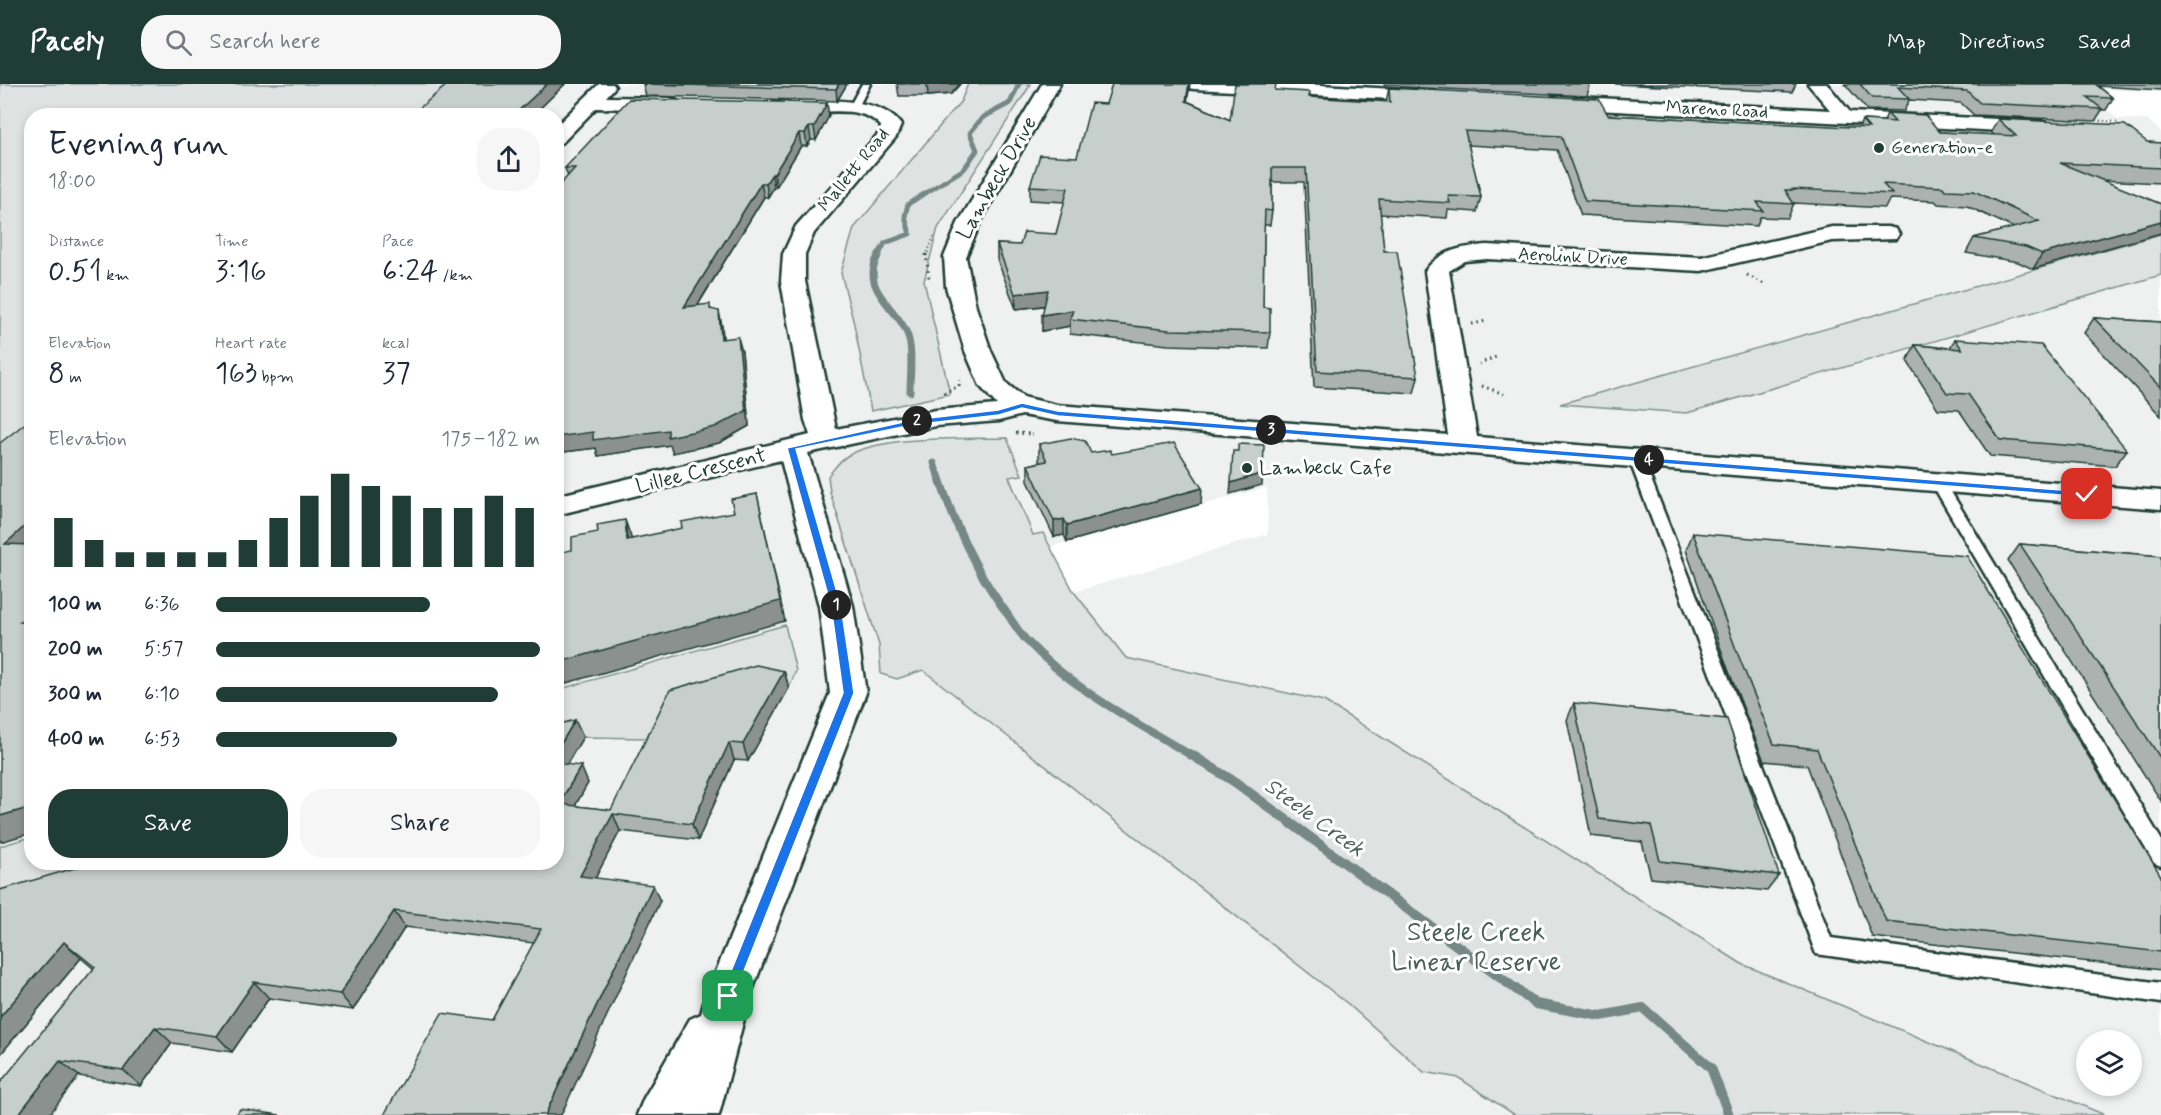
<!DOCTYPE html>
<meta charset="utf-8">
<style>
body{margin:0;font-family:Mynerve,sans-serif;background:#f6f6f7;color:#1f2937;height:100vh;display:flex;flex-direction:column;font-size:22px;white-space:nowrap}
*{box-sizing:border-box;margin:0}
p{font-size:20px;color:#747a83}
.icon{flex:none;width:33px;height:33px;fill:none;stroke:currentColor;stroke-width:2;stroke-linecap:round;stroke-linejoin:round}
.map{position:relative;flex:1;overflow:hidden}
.drawer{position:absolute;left:24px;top:24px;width:540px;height:762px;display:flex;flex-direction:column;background:#fff;border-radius:24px;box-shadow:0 3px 9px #0003}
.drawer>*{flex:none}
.tools{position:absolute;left:2076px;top:946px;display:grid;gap:12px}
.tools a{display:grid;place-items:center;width:66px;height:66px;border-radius:50%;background:#fff;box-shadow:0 3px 9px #0003;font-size:30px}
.pin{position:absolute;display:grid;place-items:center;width:51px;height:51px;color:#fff;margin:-26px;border-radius:12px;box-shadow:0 3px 9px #0006}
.km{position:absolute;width:30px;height:30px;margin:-15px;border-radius:50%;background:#222;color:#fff;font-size:16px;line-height:30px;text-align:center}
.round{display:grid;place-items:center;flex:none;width:63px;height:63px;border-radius:24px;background:#f6f6f7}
.head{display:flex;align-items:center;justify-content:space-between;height:102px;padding:0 24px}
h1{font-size:33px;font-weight:600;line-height:45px}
.figures{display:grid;grid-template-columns:repeat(3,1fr);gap:9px;height:102px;padding:6px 24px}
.figures div{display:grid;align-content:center}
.figures b{font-size:30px;font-weight:600}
.figures small{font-size:16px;font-weight:400}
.figures p{font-size:16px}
.chart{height:168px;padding:12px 24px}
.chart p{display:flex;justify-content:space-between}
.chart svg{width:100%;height:108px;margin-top:6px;stroke:#1f3d34;stroke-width:6}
.button{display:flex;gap:12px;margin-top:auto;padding:12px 24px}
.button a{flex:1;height:69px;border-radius:24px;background:#1f3d34;color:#fff;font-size:24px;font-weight:600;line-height:69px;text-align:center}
.button a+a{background:#f6f6f7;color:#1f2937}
ul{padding:0 24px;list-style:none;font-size:20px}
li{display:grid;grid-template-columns:96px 72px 1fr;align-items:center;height:45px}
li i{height:15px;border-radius:8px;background:#1f3d34}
header{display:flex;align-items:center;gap:36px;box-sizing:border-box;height:84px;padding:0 30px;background:#1f3d34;color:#fff}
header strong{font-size:28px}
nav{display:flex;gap:33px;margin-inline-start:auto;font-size:21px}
.search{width:420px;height:54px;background:#f6f6f7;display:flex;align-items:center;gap:15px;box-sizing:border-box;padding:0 21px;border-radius:24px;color:#747a83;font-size:22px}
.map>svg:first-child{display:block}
</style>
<header>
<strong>Pacely</strong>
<div class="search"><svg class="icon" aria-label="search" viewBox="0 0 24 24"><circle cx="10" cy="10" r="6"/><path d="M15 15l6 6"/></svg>Search here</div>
<nav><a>Map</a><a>Directions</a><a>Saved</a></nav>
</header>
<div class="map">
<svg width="2161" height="1031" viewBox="0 0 2161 1031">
<rect width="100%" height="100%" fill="#fff"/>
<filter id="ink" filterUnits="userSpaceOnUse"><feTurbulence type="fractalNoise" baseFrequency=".0167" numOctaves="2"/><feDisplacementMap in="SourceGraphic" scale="12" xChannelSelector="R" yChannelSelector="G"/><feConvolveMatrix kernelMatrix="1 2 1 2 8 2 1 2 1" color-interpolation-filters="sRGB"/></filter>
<g filter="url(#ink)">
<path fill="#eef1f0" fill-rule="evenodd" d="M 465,0 L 2161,0 L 2161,8 L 2082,4 L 2118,35 L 2147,36 L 2161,48 L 2161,150 L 1562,319 L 2161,191 L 2161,1031 L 2105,1031 L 1742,880 L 1324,617 L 1125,574 L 1074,508 L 1268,450 L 1267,403 L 1049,463 L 1043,450 L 1033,451 L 1009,393 L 1021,391 L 1007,354 L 921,356 L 876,362 L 828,392 L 830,408 L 879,561 L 881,590 L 897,595 L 923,586 L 1348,920 L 1424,988 L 1459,994 L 1515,1031 L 0,1031 L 0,376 L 31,351 L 32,778 L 556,778 L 556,32 L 426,31 ZM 2086,957 L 2132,957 L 2132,1002 L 2086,1002 Z"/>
<g fill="#dee3e2" stroke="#7e908b" stroke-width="1.5">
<path d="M 0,0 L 464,0 L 425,31 L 32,32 L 31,350 L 0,376 Z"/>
<path d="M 968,0 L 1031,0 L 938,144 L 924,197 L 950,310 L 871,327 L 854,240 L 841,189 L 854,144 L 961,17 Z"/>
<path d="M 2161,150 L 2161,191 L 1687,329 L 1560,320 Z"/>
<path d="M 1007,354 L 1022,391 L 1009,393 L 1033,451 L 1043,449 L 1074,508 L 1126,574 L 1324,617 L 1742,880 L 2105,1031 L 1515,1031 L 1459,994 L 1424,988 L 1348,920 L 923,586 L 897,595 L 881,590 L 879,561 L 830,408 L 828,392 C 834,385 839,377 847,372 C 884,351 964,355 1007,354 Z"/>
<path d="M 785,541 L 796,587 L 789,604 L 647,654 L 583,653 L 557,660 L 557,606 Z"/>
<path d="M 31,753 L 32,778 L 165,779 L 0,827 L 0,762 Z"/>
</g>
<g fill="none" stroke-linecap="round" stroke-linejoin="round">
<path stroke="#758883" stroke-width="5" d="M 878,172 L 885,159 L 910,150 L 905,132 L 908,120 L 964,85 L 977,66 L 970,49 L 982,34 L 1010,19 L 1019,0"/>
<g stroke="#758883" stroke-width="7">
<path d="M 879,170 C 857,208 902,224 909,256 C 913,272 910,292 910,308"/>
<path d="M 934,379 L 938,391"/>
</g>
<path stroke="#758883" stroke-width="8" d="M 938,390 C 954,440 974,485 1006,528 C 1013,538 1019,549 1027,557 C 1073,606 1136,638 1192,672"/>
<path stroke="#758883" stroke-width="10" d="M 1190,670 L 1235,698 L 1536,920 L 1601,932 L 1643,924 L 1711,984 L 1729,1031"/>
<g stroke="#1f3d34" stroke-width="5">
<g id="lane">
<path d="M 862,0 L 870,0 L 856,27 L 850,27 L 848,25 Z"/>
<path d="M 1636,371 L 1643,375 L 1831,854 L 2161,899 L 2161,919 L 1816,870 L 1629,375 Z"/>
<path d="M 1938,393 L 1945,398 L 2161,755 L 2161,782 L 2154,779 L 1931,398 Z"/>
</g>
</g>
<g stroke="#1f3d34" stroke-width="5">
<g id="street">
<path d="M 599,0 L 613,0 L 615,3 L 606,13 L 669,14 L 676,16 L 678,20 L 676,24 L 669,26 L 596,24 L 563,58 L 556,60 L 556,42 Z"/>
<path d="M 1042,0 L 1060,0 L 980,139 L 966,173 L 976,223 L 991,267 L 1006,299 L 1023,313 L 1057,321 L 1448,351 L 1425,187 C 1440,166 1462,163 1487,161 L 1701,173 L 1832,143 L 1888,143 L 1896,145 L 1899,150 L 1896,155 L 1832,157 L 1701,187 L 1487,175 L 1465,177 L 1449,187 L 1477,353 L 2161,407 L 2161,425 L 1057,337 L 1022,331 L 999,337 L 936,342 L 808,369 L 853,522 L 866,609 L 750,912 L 719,1031 L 637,1031 L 644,1014 L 690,935 L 701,930 L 706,912 L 830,609 L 819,522 L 781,376 L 556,431 L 556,412 L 810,351 L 805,336 L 781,197 L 783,170 L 796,142 L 880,48 L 881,42 C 856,15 808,35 776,27 L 774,23 L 776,19 L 783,17 C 817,17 879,10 901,41 L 896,53 L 814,149 L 805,170 L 805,197 L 836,345 L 936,326 L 997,321 L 980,302 L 965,267 L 946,203 L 944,173 L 958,139 Z"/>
<path d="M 1185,0 L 1301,0 L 1432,7 L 1438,8 L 1441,12 L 1438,16 L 1432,17 L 1194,5 L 1188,4 Z"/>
<path d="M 1808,0 L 1827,0 L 1850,28 L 2040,37 L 2047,39 L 2050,43 L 2047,47 L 2040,49 L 1558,24 L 1551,22 L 1549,18 L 1551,14 L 1558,12 L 1830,26 Z"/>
</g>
</g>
<g stroke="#1f3d34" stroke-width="2" stroke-dasharray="1 3" stroke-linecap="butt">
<path d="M 2092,36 L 2120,38"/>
<path d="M 926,172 L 934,153"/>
</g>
<g stroke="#1f3d34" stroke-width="3" stroke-dasharray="1.5 4" stroke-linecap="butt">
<path d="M 926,170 L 929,194"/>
<path d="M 1747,191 L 1766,201"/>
<path d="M 1472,240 L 1487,237"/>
<path d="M 1479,280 L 1498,272"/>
<path d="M 1482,302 L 1504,310"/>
<path d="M 944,309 L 959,302 L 960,296"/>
<path d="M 1016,349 L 1033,350"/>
</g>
<use href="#lane" fill="#fff" fill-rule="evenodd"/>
<use href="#street" fill="#fff" fill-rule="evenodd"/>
</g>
<g fill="#abb2af" stroke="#1f3d34" stroke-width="1.5">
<path d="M 565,0 L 532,32 L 410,32 Z"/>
<path d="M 643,0 L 847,0 L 837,17 L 646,12 Z"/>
<path d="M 897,0 L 960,0 L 951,10 L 928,12 L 899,12 Z"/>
<path d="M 1384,0 L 1590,0 L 1587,12 L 1385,2 Z"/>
<path d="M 1615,0 L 1796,0 L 1792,8 Z"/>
<path d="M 1845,0 L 2161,0 L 2161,6 L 2098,2 L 2113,14 L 2106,26 L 2102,26 L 2095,37 L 1974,31 L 1961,19 L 1909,16 L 1904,27 L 1867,26 Z"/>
<path d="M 1389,4 L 1608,31 L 1859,44 L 1862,36 L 1884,37 L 1887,29 L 1940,48 L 1994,51 L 1991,48 L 1998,35 L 2147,58 L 2161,59 L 2161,99 L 2100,96 L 2161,120 L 2161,149 L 2033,185 L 2018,178 L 1966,169 L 1974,154 L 2014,144 L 1967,122 L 1938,120 L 1935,117 L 1890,115 L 1885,124 L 1794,119 L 1788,134 L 1760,133 L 1757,142 L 1581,131 L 1557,66 L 1468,61 L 1481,113 L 1477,128 L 1448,126 L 1447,134 L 1380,130 L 1384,167 L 1418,293 L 1414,309 L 1314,303 L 1304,98 L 1272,98 L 1272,127 L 1270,141 L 1264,141 L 1263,223 L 1270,248 L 1268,264 L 1168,261 L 1070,250 L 1070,242 L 1042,247 L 1044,222 L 1016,225 L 997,175 L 997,160 L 1020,161 L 1056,150 L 1065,118 L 1030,116 L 1030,102 L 1077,73 L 1106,20 L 1189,6 L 1187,17 L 1230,36 L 1275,6 L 1309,13 L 1386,18 Z"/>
<path d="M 829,32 L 816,56 L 811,56 L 807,62 L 801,62 L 776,103 L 774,103 L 768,113 L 764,113 L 698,221 L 711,225 L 722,242 L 723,254 L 742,268 L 749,342 L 719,359 L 673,369 L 670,361 L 598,372 L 596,364 L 556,369 L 556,105 L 568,93 L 565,84 Z"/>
<path d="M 2094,234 L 2161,238 L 2161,332 L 2084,249 Z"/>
<path d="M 1955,255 L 2127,366 L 2115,382 L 1990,372 L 1959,326 L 1938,325 L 1907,277 L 1915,261 L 1950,264 Z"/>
<path d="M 1039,360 L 1091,369 L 1112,370 L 1201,420 L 1067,458 L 1064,451 L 1054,453 L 1028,397 L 1028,381 L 1040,378 L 1039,376 Z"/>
<path d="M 1693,449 L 2161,792 L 2161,886 L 1872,853 L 1807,681 L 1764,677 L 1728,585 L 1686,466 Z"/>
<path d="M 2020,460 L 2161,472 L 2161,717 L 2008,477 Z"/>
<path d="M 784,587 L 789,604 L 748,677 L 734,676 L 698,756 L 620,747 L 595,794 L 660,817 L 492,936 L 534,859 L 405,843 L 353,926 L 269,914 L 232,968 L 172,959 L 141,1002 L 79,992 L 0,1031 L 94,885 L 81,874 L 0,971 L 0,806 L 51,792 L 556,641 L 583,653 L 566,680 L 588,699 L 575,722 L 611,726 Z"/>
<path d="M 1574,619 L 1779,791 L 1767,807 L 1651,794 L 1642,758 L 1591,752 L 1567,636 Z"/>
</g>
<g fill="#8b918f" stroke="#1f3d34" stroke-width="1.5">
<path d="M 547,0 L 565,0 L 532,32 L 517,32 L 516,29 Z"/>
<path d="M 839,0 L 847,0 L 837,17 L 836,5 Z"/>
<path d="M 927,0 L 960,0 L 951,10 L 928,12 Z"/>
<path d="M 1189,0 L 1190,0 L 1185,30 L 1186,17 Z"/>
<path d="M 827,19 L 829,32 L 816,56 L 814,43 Z"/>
<path d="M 809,43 L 811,56 L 807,62 L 805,49 Z"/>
<path d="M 799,49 L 801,62 L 776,103 L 774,90 Z"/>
<path d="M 772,90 L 774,103 L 768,113 L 766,99 Z"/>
<path d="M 761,99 L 764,113 L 687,238 L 684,223 Z"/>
<path d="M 2161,137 L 2161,149 L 2033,185 L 2042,170 Z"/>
<path d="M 1048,206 L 1049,221 L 1016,225 L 1015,210 Z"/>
<path d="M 1073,226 L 1070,235 L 1070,242 L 1042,247 L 1042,231 Z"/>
<path d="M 719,227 L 722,242 L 724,270 L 721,255 Z"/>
<path d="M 738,253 L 742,268 L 749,342 L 719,359 L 673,369 L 670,361 L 598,372 L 596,364 L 556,369 L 556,353 Z"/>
<path d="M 1263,389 L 1262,401 L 1230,410 L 1231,399 Z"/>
<path d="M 1202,404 L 1201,420 L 1067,458 L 1067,441 Z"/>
<path d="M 757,410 L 785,537 L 556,602 L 556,579 Z"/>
<path d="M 1064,435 L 1064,451 L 1054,453 L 1054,437 Z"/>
<path d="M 32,436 L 32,471 L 5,460 Z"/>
<path d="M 625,436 L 632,456 L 627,456 Z"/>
<path d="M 32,526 L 32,552 L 20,538 Z"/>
<path d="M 784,587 L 789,604 L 748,677 L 743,660 Z"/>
<path d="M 575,636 L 583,653 L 558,695 L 556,692 L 556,668 Z"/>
<path d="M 729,659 L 734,676 L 698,756 L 692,740 Z"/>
<path d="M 581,682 L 588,699 L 567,736 L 559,720 Z"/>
<path d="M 32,723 L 32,749 L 0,758 L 0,732 Z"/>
<path d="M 613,730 L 620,747 L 588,808 L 580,792 Z"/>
<path d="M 653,801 L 660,817 L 561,1031 L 545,1031 Z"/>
<path d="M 394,827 L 405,843 L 353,926 L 340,910 Z"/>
<path d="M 64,858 L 81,874 L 0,971 L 0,933 Z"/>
<path d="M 254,898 L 269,914 L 232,968 L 217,952 Z"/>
<path d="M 155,943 L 172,959 L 141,1002 L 123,986 Z"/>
<path d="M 60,977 L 79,992 L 49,1031 L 18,1031 Z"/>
</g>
<g fill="#c7cfcc" stroke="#1f3d34" stroke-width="1.5">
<path d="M 448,0 L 547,0 L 516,29 L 509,29 L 507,32 L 410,32 Z"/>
<path d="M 643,0 L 839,0 L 836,5 Z"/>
<path d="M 1112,0 L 1189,0 L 1186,17 L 1230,36 L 1235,0 L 1276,0 L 1275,6 L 1310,8 L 1309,13 L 1390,18 L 1389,4 L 1599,15 L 1608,31 L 1869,44 L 1862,36 L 1895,38 L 1887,29 L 1925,31 L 1940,48 L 2016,52 L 1998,35 L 2125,41 L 2147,58 L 2161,59 L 2161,84 L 2060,79 L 2161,120 L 2161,137 L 2042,170 L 2026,163 L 1974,154 L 2039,137 L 1974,107 L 1945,106 L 1943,103 L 1883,100 L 1892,110 L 1794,105 L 1795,106 L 1785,106 L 1794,120 L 1757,118 L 1763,127 L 1585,117 L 1561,52 L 1465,47 L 1481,113 L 1448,112 L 1450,119 L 1379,115 L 1384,167 L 1397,167 L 1418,293 L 1317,287 L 1306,84 L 1272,84 L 1272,127 L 1265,126 L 1264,151 L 1263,223 L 1270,224 L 1270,248 L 1169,246 L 1070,235 L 1073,226 L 1042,231 L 1048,206 L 1015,210 L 997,160 L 1020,161 L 1024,148 L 1056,150 L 1068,104 L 1030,102 L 1040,71 L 1077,73 L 1091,19 L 1106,20 Z"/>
<path d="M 1860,0 L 2095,0 L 2113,14 L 2087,13 L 2102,25 L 1980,19 L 1967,7 L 1898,3 L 1909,15 L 1872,14 Z"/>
<path d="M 629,15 L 827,19 L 814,43 L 809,43 L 805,49 L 799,49 L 774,90 L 772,90 L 766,99 L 761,99 L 684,223 L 710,220 L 710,225 L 719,227 L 721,255 L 738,253 L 746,327 L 715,343 L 668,353 L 668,346 L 593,356 L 593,348 L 556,353 L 556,105 L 575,84 L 565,84 Z"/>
<path d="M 2094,234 L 2161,238 L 2161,304 Z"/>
<path d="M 1955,255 L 2041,261 L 2127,366 L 2000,356 L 1968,310 L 1947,309 L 1915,261 L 1962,265 Z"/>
<path d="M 32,334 L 32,436 L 5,460 L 32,461 L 32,526 L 20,538 L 32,538 L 32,723 L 0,732 L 0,359 Z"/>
<path d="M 1071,354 L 1085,357 L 1091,369 L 1110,366 L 1112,370 L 1174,359 L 1202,404 L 1067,441 L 1064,435 L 1054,437 L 1028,381 L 1047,377 L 1039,360 Z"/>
<path d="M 1238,360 L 1264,361 L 1263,389 L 1231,399 L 1233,367 L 1238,367 Z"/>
<path d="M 757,410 L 780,517 L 556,579 L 556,469 L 572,466 L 572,453 L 598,448 L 597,441 L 625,436 L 627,456 L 682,444 L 681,438 L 734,428 L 731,415 Z"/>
<path d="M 1693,449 L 1967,472 L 2161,792 L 2161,868 L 1886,837 L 1817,665 L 1774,660 L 1737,568 Z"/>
<path d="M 2020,460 L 2161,472 L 2161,675 Z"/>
<path d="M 756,581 L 784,587 L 743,660 L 729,659 L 692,740 L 613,730 L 580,792 L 653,801 L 545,1031 L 384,1031 L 442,929 L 492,936 L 541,845 L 394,827 L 340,910 L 254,898 L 217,952 L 155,943 L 123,986 L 60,977 L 18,1031 L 0,1031 L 0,999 L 95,883 L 64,858 L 0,933 L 0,806 L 95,778 L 556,778 L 556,679 L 581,682 L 559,720 L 611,726 L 670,606 Z"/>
<path d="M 1574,619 L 1727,635 L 1779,791 L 1660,777 L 1651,741 L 1599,735 Z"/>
<path d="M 575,636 L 556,668 L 556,641 Z"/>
<path d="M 240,1025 L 280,1031 L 236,1031 Z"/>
</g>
</g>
<path fill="#1a73e8" stroke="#fff" stroke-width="1.5" d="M 1022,319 L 1058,327 L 2087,408 L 2091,410 L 2087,413 L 1058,332 L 1022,324 L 999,331 L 912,341 L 796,365 L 841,522 L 854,609 L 734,912 L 732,916 L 728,918 L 723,916 L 721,912 L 843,609 L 831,522 L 787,364 L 912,336 L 998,326 Z"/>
<g fill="#1f3d34" stroke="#fff" stroke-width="2">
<circle cx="1879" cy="64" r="6"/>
<circle cx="1247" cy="384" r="6"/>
</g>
<g text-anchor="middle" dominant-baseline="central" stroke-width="6" stroke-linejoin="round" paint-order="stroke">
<g font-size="18" fill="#1f3d34" stroke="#fff">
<text transform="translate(1717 26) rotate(3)">Mareno Road</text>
<text transform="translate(854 86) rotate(-51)">Mallett Road</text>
<text transform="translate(1573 173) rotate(3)">Aerolink Drive</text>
</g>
<g font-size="18" fill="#1f3d34" stroke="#fff" text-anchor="start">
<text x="1891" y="64">Generation-e</text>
</g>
<g font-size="21" fill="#1f3d34" stroke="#fff">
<text transform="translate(997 94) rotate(-60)">Lambeck Drive</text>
<text transform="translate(701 387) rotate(-14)">Lillee Crescent</text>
</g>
<g font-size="21" fill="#1f3d34" stroke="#fff" text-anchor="start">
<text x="1259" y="384">Lambeck Cafe</text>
</g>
<g font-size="22" font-style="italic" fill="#4a625b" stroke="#fff">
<text transform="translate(1314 734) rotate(36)">Steele Creek</text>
</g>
<g font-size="26" fill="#455e57" stroke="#fff">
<text x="1476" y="849">Steele Creek<tspan x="1476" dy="30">Linear Reserve</tspan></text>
</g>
</g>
</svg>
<div class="tools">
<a><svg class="icon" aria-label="layers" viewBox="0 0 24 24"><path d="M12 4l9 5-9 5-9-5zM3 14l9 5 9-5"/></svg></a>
</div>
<div class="pin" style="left:728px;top:912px;background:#1e9e55"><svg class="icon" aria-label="arrive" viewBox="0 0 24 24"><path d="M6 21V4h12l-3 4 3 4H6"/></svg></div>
<div class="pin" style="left:2087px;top:410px;background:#d93025"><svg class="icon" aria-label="check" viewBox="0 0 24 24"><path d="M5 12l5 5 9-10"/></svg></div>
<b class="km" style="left:836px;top:521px">1</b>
<b class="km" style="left:917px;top:337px">2</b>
<b class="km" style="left:1271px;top:346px">3</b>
<b class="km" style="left:1649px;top:376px">4</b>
<section class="drawer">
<div class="head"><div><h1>Evening run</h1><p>18:00</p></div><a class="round"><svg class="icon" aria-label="share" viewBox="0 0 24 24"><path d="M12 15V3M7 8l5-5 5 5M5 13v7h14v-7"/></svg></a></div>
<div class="figures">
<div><p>Distance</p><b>0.51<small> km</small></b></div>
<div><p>Time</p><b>3:16</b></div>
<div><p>Pace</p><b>6:24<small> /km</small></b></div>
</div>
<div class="figures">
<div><p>Elevation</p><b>8<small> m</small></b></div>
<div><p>Heart rate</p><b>163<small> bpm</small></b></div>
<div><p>kcal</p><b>37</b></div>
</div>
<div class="chart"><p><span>Elevation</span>175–182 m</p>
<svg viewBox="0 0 160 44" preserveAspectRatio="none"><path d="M5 44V24M15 44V33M25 44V38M35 44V38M45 44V38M55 44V38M65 44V33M75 44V24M85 44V15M95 44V6M105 44V11M115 44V15M125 44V20M135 44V20M145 44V15M155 44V20"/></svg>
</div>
<ul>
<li><b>100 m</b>6:36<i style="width:66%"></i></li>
<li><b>200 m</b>5:57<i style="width:100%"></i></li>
<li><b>300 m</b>6:10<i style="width:87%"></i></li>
<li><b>400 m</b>6:53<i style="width:56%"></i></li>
</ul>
<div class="button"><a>Save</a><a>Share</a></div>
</section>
</div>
